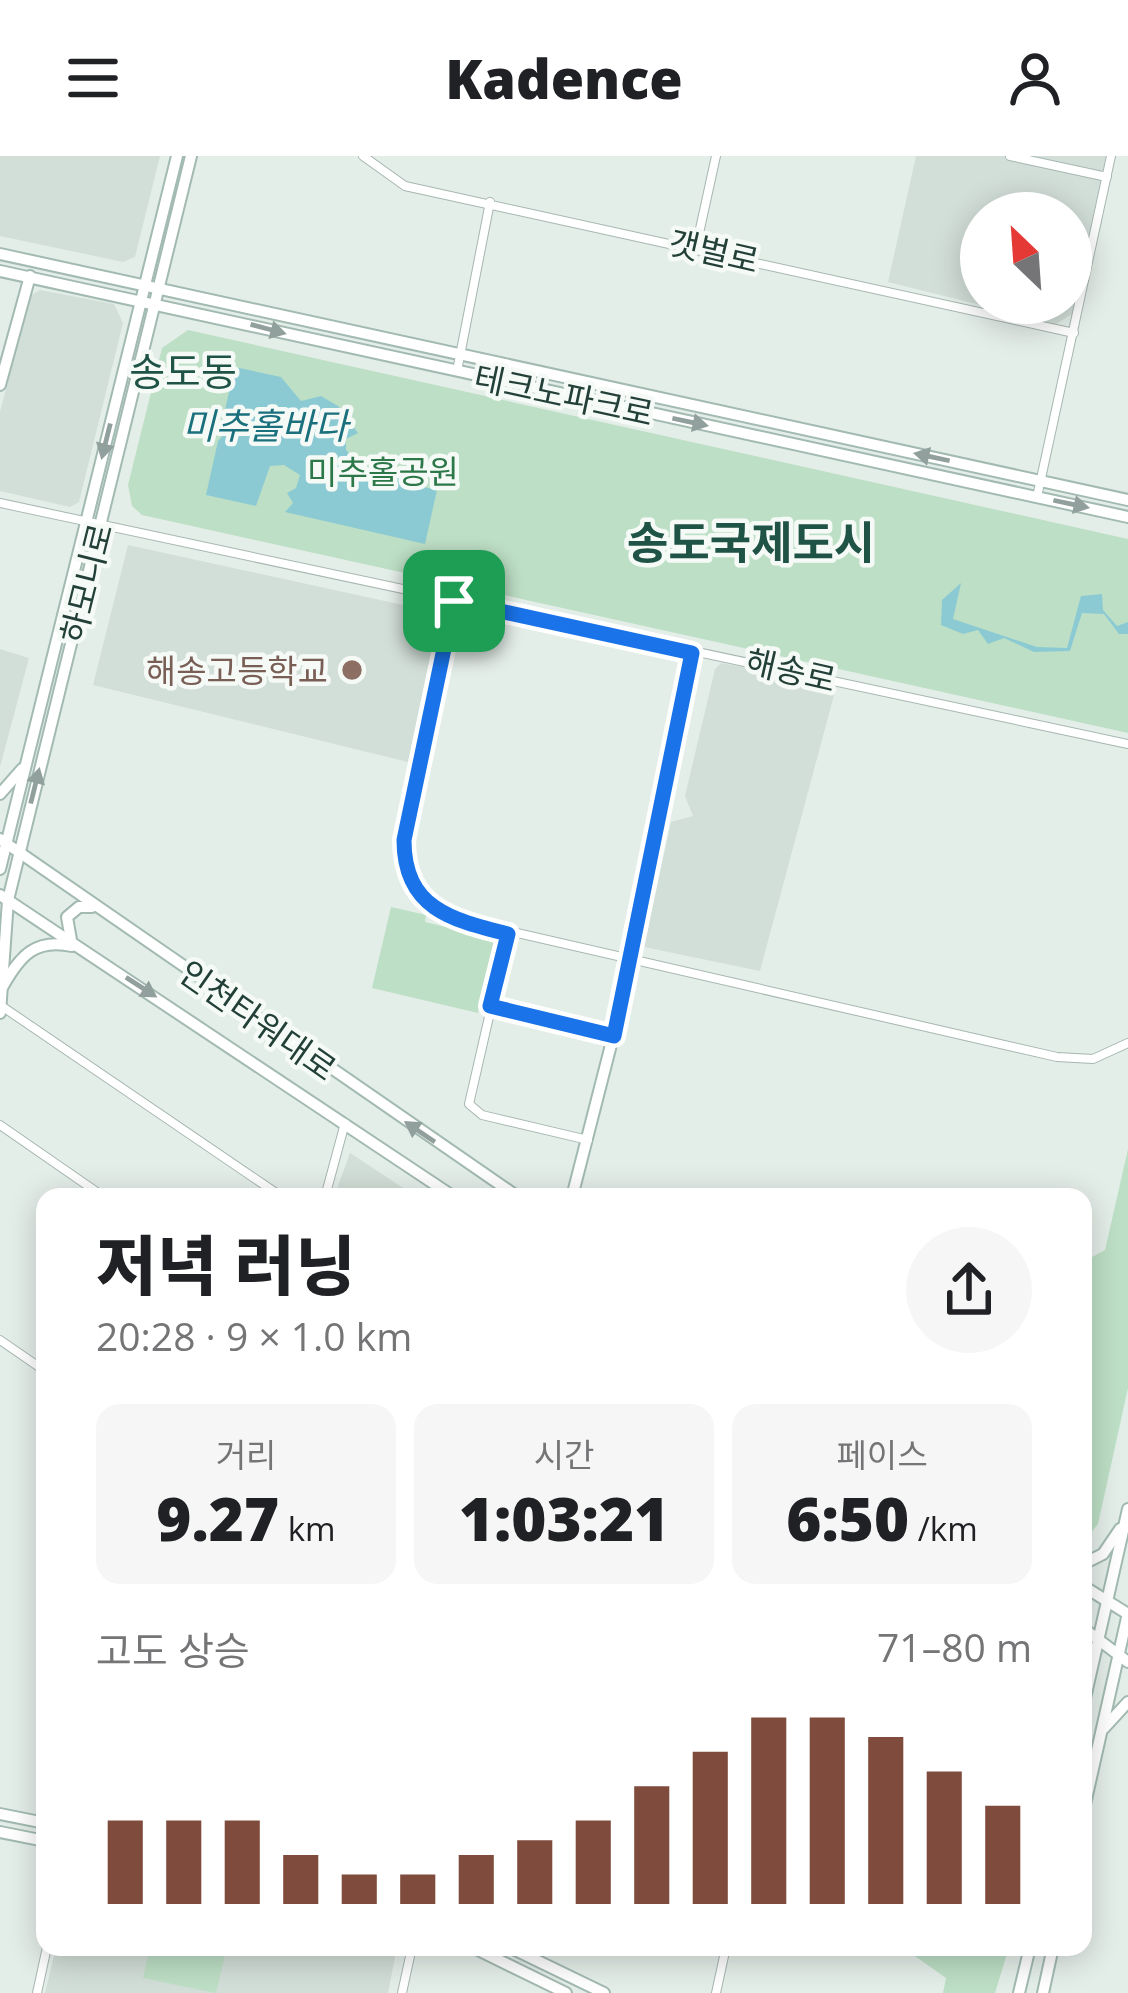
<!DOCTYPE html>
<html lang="ko">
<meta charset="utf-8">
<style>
body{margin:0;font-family:"Open Sans","Noto Sans KR",sans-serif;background:#f6f6f6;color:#202124;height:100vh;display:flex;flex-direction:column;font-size:45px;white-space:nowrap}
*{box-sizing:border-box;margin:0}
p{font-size:39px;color:#757577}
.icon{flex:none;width:66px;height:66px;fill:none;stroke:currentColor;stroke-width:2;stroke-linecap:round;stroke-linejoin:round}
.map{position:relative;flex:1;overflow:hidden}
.panel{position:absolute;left:36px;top:1032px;width:1056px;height:768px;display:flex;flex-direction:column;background:#fff;border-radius:24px;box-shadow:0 6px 30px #0003}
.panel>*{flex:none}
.needle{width:78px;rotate:335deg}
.tools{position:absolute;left:960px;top:36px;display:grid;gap:24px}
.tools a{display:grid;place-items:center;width:132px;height:132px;border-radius:50%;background:#fff;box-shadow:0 6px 30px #0003;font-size:60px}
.pin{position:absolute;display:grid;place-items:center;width:102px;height:102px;color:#fff;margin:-51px;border-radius:24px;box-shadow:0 6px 18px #0006}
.round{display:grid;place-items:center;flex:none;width:126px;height:126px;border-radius:63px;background:#f6f6f6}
.head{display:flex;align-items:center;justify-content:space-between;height:204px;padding:0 60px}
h1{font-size:66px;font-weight:800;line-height:90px}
.stats{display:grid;grid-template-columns:repeat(3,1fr);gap:18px;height:204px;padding:12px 60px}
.stats div{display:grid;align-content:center;border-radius:24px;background:#f6f6f6;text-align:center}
.stats b{font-size:60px;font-weight:800}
.stats small{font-size:33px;font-weight:400}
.stats p{font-size:33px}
.chart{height:336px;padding:24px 60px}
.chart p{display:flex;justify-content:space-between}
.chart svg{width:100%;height:216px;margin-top:12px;stroke:#7f4b3d;stroke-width:6}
header{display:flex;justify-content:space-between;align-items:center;height:156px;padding:0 60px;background:#fff;font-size:54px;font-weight:800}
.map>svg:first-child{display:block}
</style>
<header><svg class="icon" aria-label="menu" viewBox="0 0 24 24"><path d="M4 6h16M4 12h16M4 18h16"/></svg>Kadence<svg class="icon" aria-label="person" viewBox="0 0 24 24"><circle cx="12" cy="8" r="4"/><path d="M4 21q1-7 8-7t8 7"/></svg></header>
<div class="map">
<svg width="1128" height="1837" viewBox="0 0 1128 1837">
<rect width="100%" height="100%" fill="#e4eee9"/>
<g fill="#d2ded8" fill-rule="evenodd">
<path d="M 0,0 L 160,0 L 135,101 L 123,106 L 0,80 Z"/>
<path d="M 916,0 L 1106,0 L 1072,158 L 1056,168 L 888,126 ZM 981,57 L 1071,57 L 1071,147 L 981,147 Z"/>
<path d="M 40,134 L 114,148 L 123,167 L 79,346 L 70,351 L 0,335 L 0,256 L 30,140 Z"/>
<path d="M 128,389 L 440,457 L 408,606 L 93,529 Z"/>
<path d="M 0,493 L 29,502 L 0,611 Z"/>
<path d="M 721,507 L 837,528 L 760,815 L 644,791 L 671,666 L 693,660 L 685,640 L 715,513 Z"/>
<path d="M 350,997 L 417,1041 L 334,1041 Z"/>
<path d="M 56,1791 L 397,1791 L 388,1837 L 45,1837 Z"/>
</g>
<g fill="#bddfc5">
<path d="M 188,174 L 1128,383 L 1128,577 L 142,359 L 132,350 L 128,329 L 162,192 Z"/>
<path d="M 391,751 L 426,759 L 425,766 L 496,783 L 478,857 L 372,832 Z"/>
<path d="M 1128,993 L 1128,1232 L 1098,1368 L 1083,1386 L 1083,1106 L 1105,1094 Z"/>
<path d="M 150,1791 L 227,1791 L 216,1837 L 143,1822 Z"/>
<path d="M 917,1791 L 1009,1791 L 995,1837 L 943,1837 L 946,1822 L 912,1798 Z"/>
</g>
<g fill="#8ccad3">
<path d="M 235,211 L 281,221 L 301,245 L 321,240 L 338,250 L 358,277 L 346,283 L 346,294 L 377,325 L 420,305 L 415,329 L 437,334 L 425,388 L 285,356 L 293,347 L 287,337 L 296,332 L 300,319 L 284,309 L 270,310 L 256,350 L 206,339 L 218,285 L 225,277 L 222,266 Z"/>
<path d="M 961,427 L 953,463 L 1037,491 L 1067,492 L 1081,440 L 1102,438 L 1103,454 L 1117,470 L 1128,466 L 1128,478 L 1119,478 L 1104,458 L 1082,457 L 1070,495 L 1034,496 L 1004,482 L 988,488 L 978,474 L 963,478 L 941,469 L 942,444 Z"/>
</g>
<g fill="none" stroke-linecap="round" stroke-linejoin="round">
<g stroke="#a6b6b0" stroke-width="10">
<g id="street">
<path d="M 363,0 L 405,30 L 1074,177"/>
<path d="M 1010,0 L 1107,21"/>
<path d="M 696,91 L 716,0"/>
<path d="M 457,215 L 490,46"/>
<path d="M 1037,341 L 1111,0"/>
<path d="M 0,347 L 1128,588"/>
<path d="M 454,445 L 404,684 C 404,718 414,741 443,760 L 1057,901 L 1093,903 L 1128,887"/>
<path d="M 508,778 L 469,948 L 482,959 L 588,984"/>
<path d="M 0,849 L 282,1041"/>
<path d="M 490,850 L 613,881"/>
<path d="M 0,969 L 104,1041"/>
<path d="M 325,1041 L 345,967"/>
<path d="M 0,1184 L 45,1215"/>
<path d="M 37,1837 L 47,1791"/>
<path d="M 402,1837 L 412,1791"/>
<path d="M 716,1837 L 726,1791"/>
</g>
</g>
<g stroke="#a2bab1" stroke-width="14">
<g id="secondary">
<path d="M 0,98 L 1128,344"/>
<path d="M 0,115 L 1128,361"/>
<path d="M 0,229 L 30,120"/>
<path d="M 0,638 L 22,613"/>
<path d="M 0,683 L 518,1041"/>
<path d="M 0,713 L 177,0"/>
<path d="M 0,739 L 454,1041"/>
<path d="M 71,784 L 67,761 L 79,751 L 92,751"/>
<path d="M 3,830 C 20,800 35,782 72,790"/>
<path d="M 0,857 L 8,744 L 191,0"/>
<path d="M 572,1041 L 613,881 L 692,497"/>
<path d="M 1083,1408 L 1103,1398 L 1120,1373"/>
<path d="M 1083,1430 L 1128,1458"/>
<path d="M 1083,1472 L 1128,1506"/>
<path d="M 1083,1551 L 1128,1353"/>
<path d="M 1104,1572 L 1128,1546"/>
<path d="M 1083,1657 L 1128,1457"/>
<path d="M 0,1658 L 45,1667"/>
<path d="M 0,1676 L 45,1685"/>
<path d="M 472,1791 L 566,1837"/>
<path d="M 509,1791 L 604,1837"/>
<path d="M 1019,1837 L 1030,1791"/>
<path d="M 1043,1837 L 1053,1791"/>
</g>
</g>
<use href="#street" stroke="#fff" stroke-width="8"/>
<use href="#secondary" stroke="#fff" stroke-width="10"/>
</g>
<defs><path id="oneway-solid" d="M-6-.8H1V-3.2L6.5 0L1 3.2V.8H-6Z" transform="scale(3)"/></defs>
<g fill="#91a09c">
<use href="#oneway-solid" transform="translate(268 173) rotate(15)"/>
<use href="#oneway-solid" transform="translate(690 266) rotate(12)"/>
<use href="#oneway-solid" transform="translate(106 285) rotate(104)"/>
<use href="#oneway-solid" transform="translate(932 301) rotate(-168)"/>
<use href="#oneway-solid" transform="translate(1071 348) rotate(12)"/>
<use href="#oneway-solid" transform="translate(35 630) rotate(-76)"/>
<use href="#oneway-solid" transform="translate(141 831) rotate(33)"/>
<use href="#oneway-solid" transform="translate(420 976) rotate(-146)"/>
</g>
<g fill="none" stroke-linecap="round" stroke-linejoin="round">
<g stroke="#fff" stroke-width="24">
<path id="route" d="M 454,445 L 692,497 L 614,880 L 490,850 L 508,778 C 451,764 404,752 404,684 Z"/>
</g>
<use href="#route" stroke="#1a73e8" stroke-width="15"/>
</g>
<circle fill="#8d6e63" stroke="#f5faf7" stroke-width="4.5" cx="352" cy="514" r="12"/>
<g text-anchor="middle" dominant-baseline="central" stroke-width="9" stroke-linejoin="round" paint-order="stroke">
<g font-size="33" fill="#234038" stroke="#f5faf7">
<text transform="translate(714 95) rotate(13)">갯벌로</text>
<text transform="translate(564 239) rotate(12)">테크노파크로</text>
<text transform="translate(86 427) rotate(-76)">하모니로</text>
<text transform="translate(791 514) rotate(13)">해송로</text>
<text transform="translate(258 864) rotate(35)">인천타워대로</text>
</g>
<g font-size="33" fill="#2c7848" stroke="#f5faf7">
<text x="383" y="315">미추홀공원</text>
</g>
<g font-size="33" fill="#785e54" stroke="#f5faf7" text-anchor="end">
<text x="328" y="514">해송고등학교</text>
</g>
<g font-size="36" font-style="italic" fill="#1b707e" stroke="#f5faf7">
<text x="265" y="269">미추홀바다</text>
</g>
<g font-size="39" fill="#1e5345" stroke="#f5faf7">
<text x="183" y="214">송도동</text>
</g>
<g font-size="45" font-weight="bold" fill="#1e5345" stroke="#f5faf7">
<text x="751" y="385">송도국제도시</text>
</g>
</g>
</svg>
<div class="tools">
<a><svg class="needle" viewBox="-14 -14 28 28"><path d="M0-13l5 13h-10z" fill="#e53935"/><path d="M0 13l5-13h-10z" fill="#757577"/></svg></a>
</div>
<div class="pin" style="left:454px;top:445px;background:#1e9e55"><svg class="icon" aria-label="arrive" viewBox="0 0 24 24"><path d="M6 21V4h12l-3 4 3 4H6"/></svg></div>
<section class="panel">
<div class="head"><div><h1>저녁 러닝</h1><p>20:28 · 9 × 1.0 km</p></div><a class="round"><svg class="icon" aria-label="share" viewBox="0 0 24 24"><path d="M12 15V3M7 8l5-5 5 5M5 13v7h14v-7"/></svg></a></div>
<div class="stats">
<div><p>거리</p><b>9.27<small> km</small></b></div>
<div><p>시간</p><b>1:03:21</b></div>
<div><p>페이스</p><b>6:50<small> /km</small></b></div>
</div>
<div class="chart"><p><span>고도 상승</span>71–80 m</p>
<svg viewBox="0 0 160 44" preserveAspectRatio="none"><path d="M5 44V27M15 44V27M25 44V27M35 44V34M45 44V38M55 44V38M65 44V34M75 44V31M85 44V27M95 44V20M105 44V13M115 44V6M125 44V6M135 44V10M145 44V17M155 44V24"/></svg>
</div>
</section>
</div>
